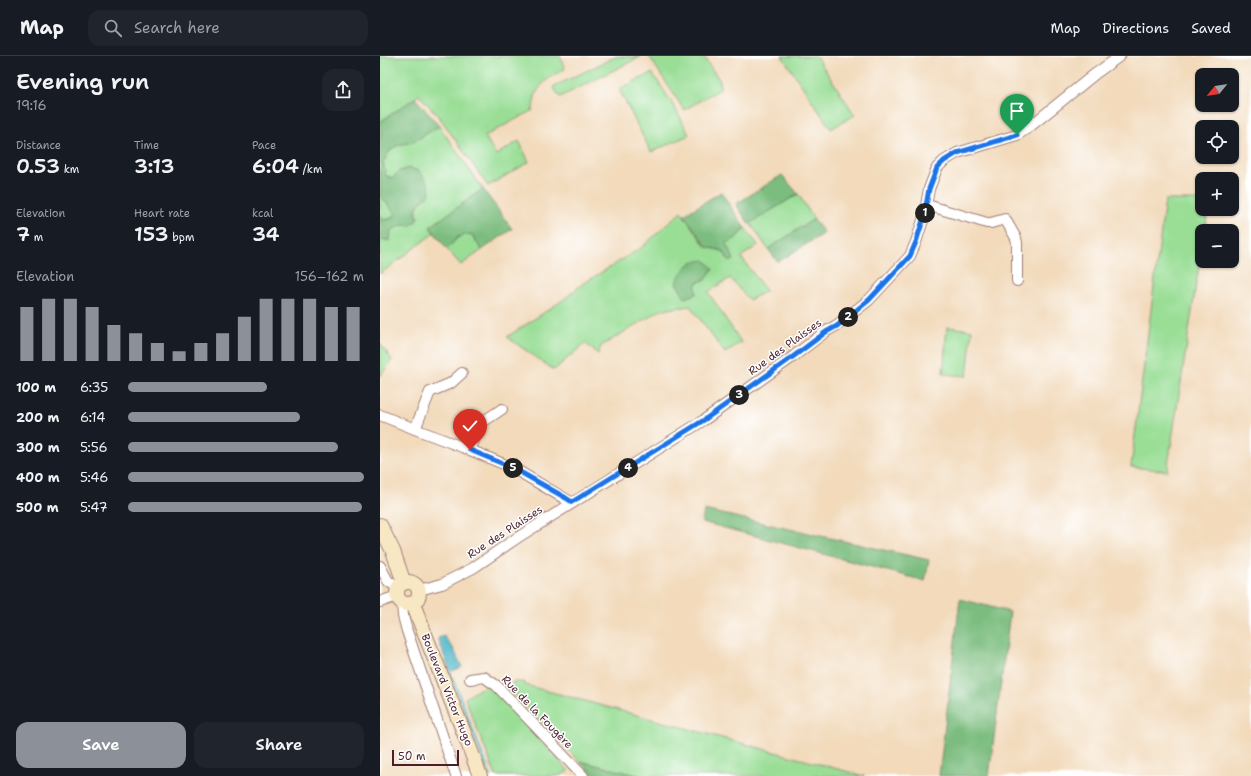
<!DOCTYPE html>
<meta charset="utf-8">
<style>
body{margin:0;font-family:"Shantell Sans",sans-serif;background:#20242c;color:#f1f3f6;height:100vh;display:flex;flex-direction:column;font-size:15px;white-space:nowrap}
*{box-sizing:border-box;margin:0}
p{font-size:13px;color:#9ea1a6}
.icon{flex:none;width:22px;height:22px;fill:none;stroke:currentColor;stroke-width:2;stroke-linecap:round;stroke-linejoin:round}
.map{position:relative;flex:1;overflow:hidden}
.side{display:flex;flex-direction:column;background:#171b24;width:380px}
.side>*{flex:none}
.needle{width:26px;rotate:240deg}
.buttons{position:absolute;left:815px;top:12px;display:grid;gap:8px}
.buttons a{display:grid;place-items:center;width:44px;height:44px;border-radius:8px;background:#171b24;box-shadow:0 1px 3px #0004;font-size:20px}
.scale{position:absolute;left:12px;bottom:10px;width:67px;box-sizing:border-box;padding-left:4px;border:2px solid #4a1f2b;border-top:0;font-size:11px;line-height:14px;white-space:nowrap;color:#4a1f2b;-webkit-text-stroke:3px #fff;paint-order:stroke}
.pin{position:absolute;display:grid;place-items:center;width:34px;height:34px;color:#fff;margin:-41px -17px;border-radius:50% 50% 50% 0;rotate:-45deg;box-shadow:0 0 4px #0007}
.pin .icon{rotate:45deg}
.km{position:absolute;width:20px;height:20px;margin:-10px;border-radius:50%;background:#222;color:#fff;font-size:11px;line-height:20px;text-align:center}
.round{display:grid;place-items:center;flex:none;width:42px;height:42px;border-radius:12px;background:#20242c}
.overview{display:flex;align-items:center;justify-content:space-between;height:68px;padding:0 16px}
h1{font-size:22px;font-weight:600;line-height:30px}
.stats{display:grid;grid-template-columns:repeat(3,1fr);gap:6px;height:68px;padding:4px 16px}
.stats div{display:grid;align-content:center}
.stats b{font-size:20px;font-weight:600}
.stats small{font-size:11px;font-weight:400}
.stats p{font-size:11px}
.chart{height:112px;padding:8px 16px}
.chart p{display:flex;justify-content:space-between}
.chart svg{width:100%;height:72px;margin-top:4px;stroke:#8c9099;stroke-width:6}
.action{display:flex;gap:8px;margin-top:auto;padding:8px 16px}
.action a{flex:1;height:46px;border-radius:12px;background:#8c9099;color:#fff;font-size:16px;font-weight:600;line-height:46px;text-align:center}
.action a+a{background:#20242c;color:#f1f3f6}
ul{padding:0 16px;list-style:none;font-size:13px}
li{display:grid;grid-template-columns:64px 48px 1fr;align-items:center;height:30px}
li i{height:10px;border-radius:5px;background:#8c9099}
header{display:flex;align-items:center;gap:24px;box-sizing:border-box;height:56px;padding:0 20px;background:#171b24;border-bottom:1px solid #363941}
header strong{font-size:19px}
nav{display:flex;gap:22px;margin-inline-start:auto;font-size:14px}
.search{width:280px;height:36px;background:#20242c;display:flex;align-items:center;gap:10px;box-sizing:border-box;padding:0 14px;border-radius:12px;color:#9ea1a6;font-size:15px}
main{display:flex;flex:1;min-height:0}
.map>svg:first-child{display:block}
</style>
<header>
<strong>Map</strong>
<div class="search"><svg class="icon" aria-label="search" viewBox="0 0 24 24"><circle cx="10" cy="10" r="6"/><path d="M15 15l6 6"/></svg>Search here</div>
<nav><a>Map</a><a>Directions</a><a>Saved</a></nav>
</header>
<main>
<section class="side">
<div class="overview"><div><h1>Evening run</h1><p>19:16</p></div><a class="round"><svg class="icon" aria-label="share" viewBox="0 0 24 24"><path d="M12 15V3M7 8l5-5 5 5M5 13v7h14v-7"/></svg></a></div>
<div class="stats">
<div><p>Distance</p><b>0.53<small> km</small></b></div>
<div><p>Time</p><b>3:13</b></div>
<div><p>Pace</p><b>6:04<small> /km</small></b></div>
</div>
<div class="stats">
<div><p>Elevation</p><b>7<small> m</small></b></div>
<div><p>Heart rate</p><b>153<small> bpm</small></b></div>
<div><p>kcal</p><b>34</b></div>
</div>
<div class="chart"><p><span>Elevation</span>156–162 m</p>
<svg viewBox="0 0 160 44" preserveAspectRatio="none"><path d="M5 44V11M15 44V6M25 44V6M35 44V11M45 44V22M55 44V27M65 44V33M75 44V38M85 44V33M95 44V27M105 44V17M115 44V6M125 44V6M135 44V6M145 44V11M155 44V11"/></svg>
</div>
<ul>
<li><b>100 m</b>6:35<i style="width:59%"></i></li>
<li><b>200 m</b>6:14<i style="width:73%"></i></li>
<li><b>300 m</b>5:56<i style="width:89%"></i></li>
<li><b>400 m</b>5:46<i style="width:100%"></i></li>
<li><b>500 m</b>5:47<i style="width:99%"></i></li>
</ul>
<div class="action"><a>Save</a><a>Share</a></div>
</section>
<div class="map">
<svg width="871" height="720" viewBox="0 0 871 720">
<rect width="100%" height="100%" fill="#fff"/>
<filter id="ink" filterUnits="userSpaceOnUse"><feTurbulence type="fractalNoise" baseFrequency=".025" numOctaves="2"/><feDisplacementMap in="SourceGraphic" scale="8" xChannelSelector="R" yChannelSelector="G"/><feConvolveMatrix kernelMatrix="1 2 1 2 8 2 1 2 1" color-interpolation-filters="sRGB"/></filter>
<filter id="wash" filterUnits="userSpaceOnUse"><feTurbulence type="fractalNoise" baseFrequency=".012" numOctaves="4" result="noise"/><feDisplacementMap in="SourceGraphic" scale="16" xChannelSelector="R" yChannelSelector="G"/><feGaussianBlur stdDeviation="0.9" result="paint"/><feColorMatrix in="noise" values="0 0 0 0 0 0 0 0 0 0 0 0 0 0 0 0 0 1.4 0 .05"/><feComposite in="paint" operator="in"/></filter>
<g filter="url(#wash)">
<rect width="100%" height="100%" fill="#f2dabb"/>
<g fill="#9ade96" stroke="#727e60">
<path d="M 0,0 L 180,0 L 185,13 C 166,23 154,30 153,54 L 105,80 L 116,99 L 139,85 L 149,106 L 108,130 L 60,62 L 39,39 L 0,66 Z"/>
<path d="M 237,0 L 260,1 L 180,41 L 173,31 Z"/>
<path d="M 269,0 L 323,0 L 340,25 L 340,33 L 304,54 Z"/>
<path d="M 402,0 L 436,0 L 475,59 L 451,73 Z"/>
<path d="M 272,17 C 286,37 299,57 309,79 L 271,96 L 239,33 Z"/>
<path d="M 59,70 L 103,133 L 50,171 L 54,177 L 0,218 L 0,184 L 10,184 L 11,174 L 38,162 C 36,153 36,150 44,144 L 14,122 L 6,120 L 3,106 L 8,97 L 18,89 L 33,86 Z"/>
<path d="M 418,138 L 434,163 L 388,193 L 370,167 Z"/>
<path d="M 0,139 L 14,156 L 14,161 L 5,164 L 0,162 Z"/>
<path d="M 785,144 L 822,144 L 822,153 L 828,153 L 825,175 L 822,175 L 822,191 L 787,415 L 751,411 Z"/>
<path d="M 301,156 L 326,191 L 343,195 L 347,202 L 354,204 L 346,188 L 356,182 L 365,172 L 378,189 L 361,201 L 386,235 L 369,244 L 350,222 L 328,236 L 361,286 L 345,297 L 310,250 L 281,254 L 221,290 L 218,298 L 205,287 L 174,314 L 127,281 L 183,244 L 201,229 L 261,192 Z"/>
<path d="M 91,178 L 102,194 L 81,209 L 67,193 L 78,181 Z"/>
<path d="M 567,271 L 592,274 L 587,320 L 563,318 Z"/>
<path d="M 0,287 L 12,304 L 0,320 Z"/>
<path d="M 133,626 L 143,626 L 145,629 L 484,720 L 261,720 L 199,705 L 128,632 Z"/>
<path d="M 108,628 L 189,715 L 179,720 L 116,720 L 85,642 Z"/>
</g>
<g fill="#7bbd7f" stroke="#626e55">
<path d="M 35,42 L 59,70 L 33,86 L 17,89 L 8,97 L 3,107 L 6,120 L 13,122 L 19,115 L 29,112 L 39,115 L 48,127 L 50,138 C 46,142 37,147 36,153 C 35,158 38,161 36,166 L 29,170 L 23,169 L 11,174 L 10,184 L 0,184 L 0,162 L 5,164 L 14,161 L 14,156 L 0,139 L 0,66 Z"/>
<path d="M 402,119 L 418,138 L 369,168 L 356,148 Z"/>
<path d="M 103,133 L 132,173 L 102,194 L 91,178 L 78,181 L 67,193 L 50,171 Z"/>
<path d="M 341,136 L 365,172 L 356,182 L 346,188 L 354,204 L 350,206 L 343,195 L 327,191 L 304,159 Z"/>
<path d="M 434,163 L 444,177 L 398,206 L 388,193 Z"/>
<path d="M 325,204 L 333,213 L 325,224 L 316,227 L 316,238 L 305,242 L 296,227 C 304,211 307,206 325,204 Z"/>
<path d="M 324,454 L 549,504 L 545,525 L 322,466 Z"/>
<path d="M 580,543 L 630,556 L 609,720 L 559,720 Z"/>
<path d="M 199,705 L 261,720 L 214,720 Z"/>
</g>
<path fill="#47b3c4" stroke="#486978" d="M 64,580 L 69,587 L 72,590 L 82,611 L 70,616 L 58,582 Z"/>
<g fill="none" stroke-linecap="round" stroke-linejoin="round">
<path stroke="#47b3c4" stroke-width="2.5" d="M 70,616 L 110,720"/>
</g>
</g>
<g filter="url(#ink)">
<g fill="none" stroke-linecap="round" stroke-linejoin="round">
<g stroke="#9e7c73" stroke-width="12">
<g id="street">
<path d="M 547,149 L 607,167 L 611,167 L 625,163 L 636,182 L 637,187 L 637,225"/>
<path d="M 0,359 L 35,373 L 90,394 L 133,412 L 192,447"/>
<path d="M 35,373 L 50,336 L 71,327 L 82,317"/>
<path d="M 90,394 L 101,367 L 122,353"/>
<path d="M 0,510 L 8,525 L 18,532"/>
<path d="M 39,534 L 62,528 L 93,512 L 137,482 L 324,364 L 414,300 L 445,276 L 457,269 L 489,244 L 530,200 L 536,186 L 544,161 L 549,133 L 557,112 L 564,105 L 577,97 L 637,79 L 648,72 L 715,18 L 740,0"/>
<path d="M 0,546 L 17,540"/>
<path d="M 22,547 L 23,560 L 27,575 L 76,720"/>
<path d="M 90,623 L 104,621 L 117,630 L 203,720"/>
</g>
</g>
<g stroke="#9e7c73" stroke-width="16">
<g id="secondary">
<path d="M 0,469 L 13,495 L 24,527"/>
<circle cx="28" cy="537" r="11"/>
<path d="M 33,548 L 88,687 L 100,720"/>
</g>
</g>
<use href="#street" stroke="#fff" stroke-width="10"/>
<use href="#secondary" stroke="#f8e7c3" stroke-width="14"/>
</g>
</g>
<g fill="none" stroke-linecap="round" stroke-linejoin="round" filter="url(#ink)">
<g stroke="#fff" stroke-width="8">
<path id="route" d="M 90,394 L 133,412 L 186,442 L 192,446 L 324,364 L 414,300 L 446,276 L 457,270 L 489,244 L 530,200 L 536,186 L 544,161 L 549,133 L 557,112 L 564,105 L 577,97 L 637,79"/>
</g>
<use href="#route" stroke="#1a73e8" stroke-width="5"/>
</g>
<g text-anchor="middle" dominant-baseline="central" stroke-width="3" stroke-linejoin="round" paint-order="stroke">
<g font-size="11" fill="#4a1f2b" stroke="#fff">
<text transform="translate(405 291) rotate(-36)">Rue des Plaisses</text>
<text transform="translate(125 476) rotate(-33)">Rue des Plaisses</text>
<text transform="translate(67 634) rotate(68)">Boulevard Victor Hugo</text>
<text transform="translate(157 656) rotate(46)">Rue de la Fougère</text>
</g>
</g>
</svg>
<div class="buttons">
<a><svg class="needle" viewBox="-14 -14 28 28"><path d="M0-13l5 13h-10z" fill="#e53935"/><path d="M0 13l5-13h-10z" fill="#9ea1a6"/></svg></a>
<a><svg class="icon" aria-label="locate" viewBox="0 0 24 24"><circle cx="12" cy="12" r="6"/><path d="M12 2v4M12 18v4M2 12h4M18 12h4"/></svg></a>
<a>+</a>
<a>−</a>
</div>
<div class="scale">50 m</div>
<div class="pin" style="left:637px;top:79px;background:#1e9e55"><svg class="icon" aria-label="arrive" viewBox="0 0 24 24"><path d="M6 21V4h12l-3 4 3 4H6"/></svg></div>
<div class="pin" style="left:90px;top:394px;background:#d93025"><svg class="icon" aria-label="check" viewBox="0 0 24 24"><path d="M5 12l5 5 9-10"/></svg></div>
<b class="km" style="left:545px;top:157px">1</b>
<b class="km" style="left:468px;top:261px">2</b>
<b class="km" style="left:359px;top:339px">3</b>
<b class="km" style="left:248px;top:412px">4</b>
<b class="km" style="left:133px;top:412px">5</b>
</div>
</main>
